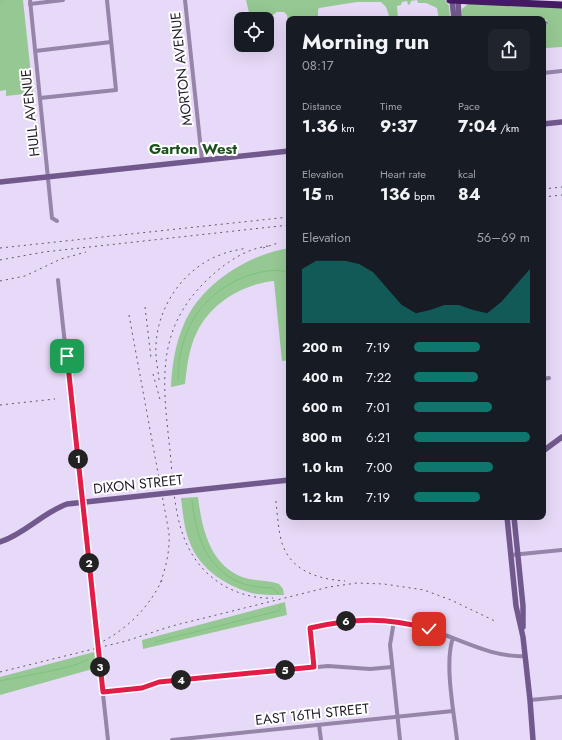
<!DOCTYPE html>
<meta charset="utf-8">
<style>
body{margin:0;font-family:Jost,sans-serif;background:#20242c;color:#f1f3f6;height:100vh;display:flex;flex-direction:column;font-size:15px;white-space:nowrap}
*{box-sizing:border-box;margin:0}
p{font-size:13px;color:#9ea1a6}
.icon{flex:none;width:22px;height:22px;fill:none;stroke:currentColor;stroke-width:2;stroke-linecap:round;stroke-linejoin:round}
.map{position:relative;flex:1;overflow:hidden}
.drawer{position:absolute;left:286px;top:16px;width:260px;height:504px;display:flex;flex-direction:column;background:#171b24;border-radius:8px;box-shadow:0 4px 16px #0002}
.drawer>*{flex:none}
.buttons{position:absolute;left:234px;top:12px;display:grid;gap:8px}
.buttons a{display:grid;place-items:center;width:40px;height:40px;border-radius:8px;background:#171b24;box-shadow:0 4px 16px #0002;font-size:20px}
.pin{position:absolute;display:grid;place-items:center;width:34px;height:34px;color:#fff;margin:-17px;border-radius:8px;box-shadow:0 2px 6px #0006}
.km{position:absolute;width:20px;height:20px;margin:-10px;border-radius:50%;background:#222;color:#fff;font-size:11px;line-height:20px;text-align:center}
.round{display:grid;place-items:center;flex:none;width:42px;height:42px;border-radius:8px;background:#20242c}
.headline{display:flex;align-items:center;justify-content:space-between;height:68px;padding:0 16px}
h1{font-size:22px;font-weight:700;line-height:30px}
.figures{display:grid;grid-template-columns:repeat(3,1fr);gap:6px;height:68px;padding:4px 16px}
.figures div{display:grid;align-content:center}
.figures b{font-size:17px;font-weight:700}
.figures small{font-size:11px;font-weight:400}
.figures p{font-size:11px}
.chart{height:112px;padding:8px 16px}
.chart p{display:flex;justify-content:space-between}
.chart svg{width:100%;height:72px;margin-top:4px;fill:#0f766e;opacity:.7}
ul{padding:0 16px;list-style:none;font-size:13px}
li{display:grid;grid-template-columns:64px 48px 1fr;align-items:center;height:30px}
li i{height:10px;border-radius:5px;background:#0f766e}
.map>svg:first-child{display:block}
</style>
<div class="map">
<svg width="562" height="740" viewBox="0 0 562 740">
<rect width="100%" height="100%" fill="#e7daf8"/>
<g fill="#95c893">
<path d="M 0,0 L 23,0 L 33,93 L 6,96 L 6,90 L 0,91 Z"/>
<path d="M 246,0 L 445,0 L 449,6 L 450,19 L 439,19 L 437,8 L 426,3 L 418,3 L 417,0 L 411,1 L 410,4 L 408,5 L 407,1 L 402,2 L 401,5 L 397,6 L 398,19 L 390,19 L 386,7 L 381,2 L 357,2 L 319,8 L 318,10 L 318,19 L 289,19 L 289,29 L 287,15 L 284,12 L 277,12 L 271,16 L 250,17 Z"/>
<path d="M 469,3 L 562,7 L 562,47 L 546,48 L 544,25 L 548,25 L 547,20 L 461,19 L 462,9 Z"/>
<path d="M 289,248 L 289,360 L 282,361 L 274,281 C 243,284 211,303 197,332 C 189,348 187,366 185,384 L 171,387 C 172,365 175,345 184,324 C 201,284 247,255 289,248 Z"/>
<path d="M 198,497 C 202,530 211,570 249,579 C 259,581 270,581 279,584 L 283,589 L 284,595 C 275,595 265,595 256,594 C 229,588 200,570 190,543 C 184,529 183,513 181,498 Z"/>
<path d="M 285,602 L 287,615 L 143,649 L 142,640 Z"/>
<path d="M 94,652 L 96,668 L 0,695 L 0,677 Z"/>
</g>
<g fill="none" stroke-linecap="round" stroke-linejoin="round">
<g stroke="#7cc47b" stroke-width="1">
<path d="M 0,3 L 3,0"/>
<path d="M 178,379 C 178,329 204,289 253,274 C 265,271 277,268 289,273"/>
<path d="M 192,500 C 195,530 204,564 233,579 C 241,584 250,586 259,587 C 263,588 271,587 274,589 C 277,591 277,592 278,594"/>
<path d="M 155,642 L 278,611 L 280,610 L 280,605"/>
<path d="M 0,681 C 17,677 78,668 88,659"/>
</g>
<g stroke="#9685a9" stroke-width="4">
<path d="M 30,0 L 52,218 L 57,221"/>
<path d="M 185,0 L 202,160"/>
<path d="M 30,4 L 63,0"/>
<path d="M 543,23 L 546,23"/>
<path d="M 35,51 L 111,42"/>
<path d="M 543,73 L 562,71"/>
<path d="M 40,98 L 116,90 L 107,0"/>
<path d="M 58,280 L 108,740"/>
<path d="M 543,379 L 549,378"/>
<path d="M 511,555 L 562,550"/>
<path d="M 394,621 L 390,645 L 400,740"/>
<path d="M 453,638 C 444,662 454,713 457,740"/>
<path d="M 314,667 L 310,628 C 351,619 389,616 428,629 C 460,639 492,658 525,656"/>
<path d="M 103,693 L 142,688 L 159,682 L 328,666 L 370,669 L 392,667"/>
<path d="M 530,700 L 562,697"/>
<path d="M 319,725 L 321,740"/>
<path d="M 172,740 L 453,711"/>
</g>
<g stroke="#72598d" stroke-width="5.5">
<path d="M 452,0 L 454,19"/>
<path d="M 458,0 L 459,19"/>
<path d="M 543,124 L 562,122"/>
<path d="M 0,182 L 289,151"/>
<path d="M 543,451 L 562,437"/>
<path d="M 507,517 L 516,606 L 523,637 L 530,700 L 533,740"/>
<path d="M 514,517 L 523,606 L 523,627"/>
<path d="M 0,542 C 25,534 42,513 67,504 L 289,480"/>
</g>
<path stroke="#441a65" stroke-width="7" d="M 450,0 L 562,5"/>
<g stroke="#61596a" stroke-width="1" stroke-dasharray="2 4" stroke-linecap="butt">
<path d="M 543,189 L 562,187"/>
<path d="M 543,197 L 562,195"/>
<path d="M 268,246 C 245,249 225,263 208,279 C 154,330 163,384 170,451 C 175,501 174,553 221,584 C 236,593 254,599 273,598"/>
<path d="M 0,248 L 289,217"/>
<path d="M 263,248 L 278,243"/>
<path d="M 0,260 L 44,252 L 289,225"/>
<path d="M 0,281 L 25,276 L 61,259 L 86,252"/>
<path d="M 145,307 L 151,358"/>
<path d="M 129,315 L 169,533 C 170,551 166,567 160,584"/>
<path d="M 153,374 L 161,403"/>
<path d="M 159,380 C 158,369 155,357 156,346 C 157,307 184,268 220,255 C 229,251 238,250 247,248"/>
<path d="M 0,405 L 55,399"/>
<path d="M 276,501 C 277,512 278,524 280,535 C 286,569 315,579 345,581"/>
<path d="M 98,644 C 126,630 148,609 162,580"/>
<path d="M 0,672 L 126,641 L 172,626 L 329,587 L 357,583 L 384,584 L 424,590 L 451,600 L 497,622"/>
</g>
</g>
<g fill="none" stroke-linecap="round" stroke-linejoin="round">
<g stroke="#fff" stroke-width="8">
<path id="route" d="M 67,356 L 103,692 L 142,688 L 159,682 L 314,667 L 310,628 C 353,618 387,617 429,629"/>
</g>
<use href="#route" stroke="#e11d48" stroke-width="5"/>
</g>
<g text-anchor="middle" dominant-baseline="central" stroke-width="4" stroke-linejoin="round" paint-order="stroke">
<g font-size="14" fill="#231e29" stroke="#fff">
<text transform="translate(181 69) rotate(-96)">MORTON AVENUE</text>
<text transform="translate(30 113) rotate(-96)">HULL AVENUE</text>
<text transform="translate(138 484) rotate(-6)">DIXON STREET</text>
<text transform="translate(312 714) rotate(-6)">EAST 16TH STREET</text>
</g>
<g font-size="15" font-weight="bold" fill="#1b511c" stroke="#fff">
<text x="193" y="149">Garton West</text>
</g>
</g>
</svg>
<div class="buttons">
<a><svg class="icon" aria-label="locate" viewBox="0 0 24 24"><circle cx="12" cy="12" r="6"/><path d="M12 2v4M12 18v4M2 12h4M18 12h4"/></svg></a>
</div>
<div class="pin" style="left:67px;top:356px;background:#1e9e55"><svg class="icon" aria-label="arrive" viewBox="0 0 24 24"><path d="M6 21V4h12l-3 4 3 4H6"/></svg></div>
<div class="pin" style="left:429px;top:629px;background:#d93025"><svg class="icon" aria-label="check" viewBox="0 0 24 24"><path d="M5 12l5 5 9-10"/></svg></div>
<b class="km" style="left:78px;top:459px">1</b>
<b class="km" style="left:89px;top:563px">2</b>
<b class="km" style="left:100px;top:667px">3</b>
<b class="km" style="left:181px;top:680px">4</b>
<b class="km" style="left:285px;top:670px">5</b>
<b class="km" style="left:346px;top:621px">6</b>
<section class="drawer">
<div class="headline"><div><h1>Morning run</h1><p>08:17</p></div><a class="round"><svg class="icon" aria-label="share" viewBox="0 0 24 24"><path d="M12 15V3M7 8l5-5 5 5M5 13v7h14v-7"/></svg></a></div>
<div class="figures">
<div><p>Distance</p><b>1.36<small> km</small></b></div>
<div><p>Time</p><b>9:37</b></div>
<div><p>Pace</p><b>7:04<small> /km</small></b></div>
</div>
<div class="figures">
<div><p>Elevation</p><b>15<small> m</small></b></div>
<div><p>Heart rate</p><b>136<small> bpm</small></b></div>
<div><p>kcal</p><b>84</b></div>
</div>
<div class="chart"><p><span>Elevation</span>56–69 m</p>
<svg viewBox="0 0 160 44" preserveAspectRatio="none"><path d="M0 44V11L10 6L20 6L30 6L40 8L50 13L60 23L70 33L80 38L90 36L100 33L110 33L120 36L130 38L140 31L150 21L160 11V44z"/></svg>
</div>
<ul>
<li><b>200 m</b>7:19<i style="width:57%"></i></li>
<li><b>400 m</b>7:22<i style="width:55%"></i></li>
<li><b>600 m</b>7:01<i style="width:67%"></i></li>
<li><b>800 m</b>6:21<i style="width:100%"></i></li>
<li><b>1.0 km</b>7:00<i style="width:68%"></i></li>
<li><b>1.2 km</b>7:19<i style="width:57%"></i></li>
</ul>
</section>
</div>
